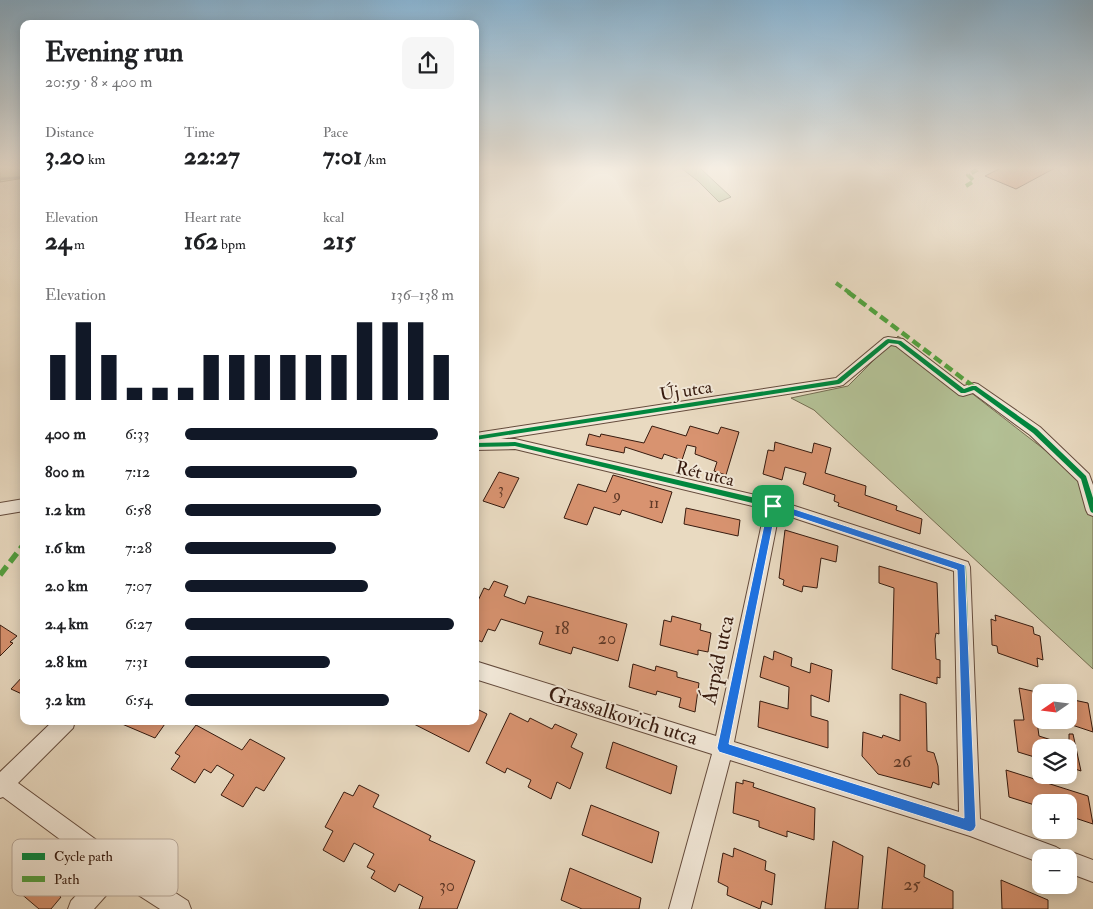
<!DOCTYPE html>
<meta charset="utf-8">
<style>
body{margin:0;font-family:"IM FELL Double Pica",serif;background:#f6f6f6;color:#202124;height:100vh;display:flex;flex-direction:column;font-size:19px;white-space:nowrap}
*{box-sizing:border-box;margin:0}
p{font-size:16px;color:#757577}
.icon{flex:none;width:28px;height:28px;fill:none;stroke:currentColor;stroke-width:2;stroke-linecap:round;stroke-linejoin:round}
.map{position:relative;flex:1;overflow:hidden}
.drawer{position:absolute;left:20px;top:20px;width:459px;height:705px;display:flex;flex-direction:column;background:#fff;border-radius:10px;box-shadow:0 2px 12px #0003}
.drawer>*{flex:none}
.needle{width:32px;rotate:256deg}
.fabs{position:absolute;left:1032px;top:684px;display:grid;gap:10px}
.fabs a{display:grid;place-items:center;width:45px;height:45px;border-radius:10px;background:#fff;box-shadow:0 2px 12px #0003;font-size:25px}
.pin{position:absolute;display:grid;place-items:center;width:42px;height:42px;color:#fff;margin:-21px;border-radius:10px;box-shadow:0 2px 8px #0006}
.round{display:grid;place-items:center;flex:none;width:52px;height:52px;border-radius:10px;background:#f6f6f6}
.summary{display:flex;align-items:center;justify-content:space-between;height:85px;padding:0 25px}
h1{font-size:28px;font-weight:800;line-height:38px}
.metrics{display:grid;grid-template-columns:repeat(3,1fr);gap:8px;height:85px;padding:5px 25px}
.metrics div{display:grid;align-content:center}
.metrics b{font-size:25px;font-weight:800}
.metrics small{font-size:14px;font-weight:400}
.metrics p{font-size:14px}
.chart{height:140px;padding:10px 25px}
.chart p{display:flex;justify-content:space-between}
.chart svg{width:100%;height:90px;margin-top:5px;stroke:#111827;stroke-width:6}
ul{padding:0 25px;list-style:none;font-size:16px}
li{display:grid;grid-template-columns:80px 60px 1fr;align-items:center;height:38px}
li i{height:12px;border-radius:6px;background:#111827}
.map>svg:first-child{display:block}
</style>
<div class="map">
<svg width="1093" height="909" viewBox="0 0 1093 909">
<rect width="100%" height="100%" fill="#e9dac1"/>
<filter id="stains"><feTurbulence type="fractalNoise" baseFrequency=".004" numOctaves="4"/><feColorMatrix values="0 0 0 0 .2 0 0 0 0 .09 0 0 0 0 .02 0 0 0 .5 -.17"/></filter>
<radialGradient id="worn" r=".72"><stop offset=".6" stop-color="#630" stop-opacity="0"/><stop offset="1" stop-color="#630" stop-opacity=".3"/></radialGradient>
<g fill="#b3c095" stroke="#756e52">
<path d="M 0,168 L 24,168 L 24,178 L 0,182 Z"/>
<path d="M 681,168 L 700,168 L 731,197 L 719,202 L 698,181 Z"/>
<path d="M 898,336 L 1090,485 L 1093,494 L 1093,669 L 814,410 L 791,398 L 848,386 Z"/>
</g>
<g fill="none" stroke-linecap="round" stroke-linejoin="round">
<path stroke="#727a76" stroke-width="2.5" d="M 0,179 L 24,177"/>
</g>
<g fill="#d89370" stroke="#371b0f">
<path d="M 1001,168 L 1055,168 L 1016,189 L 985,176 Z"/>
<path d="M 652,426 L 686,436 L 690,426 L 718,434 L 721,427 L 739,432 L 726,475 L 714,471 L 717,462 L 695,454 L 696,447 L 687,445 L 682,460 L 664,454 L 662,459 L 625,447 L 624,453 L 586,445 L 589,434 L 600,437 L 601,434 L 644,443 Z"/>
<path d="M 775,442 L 812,453 L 814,443 L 831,448 L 825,473 L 866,486 L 865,495 L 897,506 L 896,510 L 922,519 L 920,534 L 838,506 L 839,503 L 834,501 L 835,495 L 803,484 L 806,473 L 785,467 L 782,480 L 763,474 L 768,450 L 774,451 Z"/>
<path d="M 499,472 L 519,478 L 504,508 L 483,501 Z"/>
<path d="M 613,475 L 672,492 L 662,523 L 622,510 L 620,515 L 594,507 L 587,525 L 564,518 L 578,484 L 606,492 Z"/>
<path d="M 686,508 L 740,520 L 738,536 L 684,524 Z"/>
<path d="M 785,530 L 838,546 L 836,562 L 821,558 L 817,588 L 803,586 L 802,592 L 783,585 L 784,580 L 779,578 Z"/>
<path d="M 879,566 L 937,583 L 939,634 L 936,633 L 935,639 L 936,659 L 940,660 L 940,678 L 937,677 L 937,684 L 892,669 L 894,588 L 879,583 Z"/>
<path d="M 494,581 L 508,586 L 504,596 L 525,604 L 528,596 L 627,624 L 618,661 L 573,647 L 571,654 L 539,644 L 543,632 L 501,619 L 495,631 L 488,629 L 482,642 L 475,639 L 475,607 L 484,588 L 489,590 Z"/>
<path d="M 995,615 L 1033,627 L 1034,634 L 1040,636 L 1043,660 L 1037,658 L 1038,667 L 998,653 L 997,646 L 992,645 L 991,619 L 996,621 Z"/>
<path d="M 672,616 L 701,624 L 700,630 L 711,633 L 708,652 L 698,650 L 698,655 L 660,645 L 664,620 L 671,622 Z"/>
<path d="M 0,625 L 17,636 L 10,642 L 13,643 L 0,656 Z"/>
<path d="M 774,651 L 792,658 L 791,666 L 810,673 L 811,663 L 832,670 L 829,702 L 811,695 L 811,716 L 828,721 L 828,748 L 758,727 L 760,701 L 788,709 L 789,687 L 760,677 L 764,656 L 773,660 Z"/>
<path d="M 633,664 L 655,671 L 656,666 L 677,672 L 677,677 L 699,683 L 695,712 L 679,707 L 681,698 L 657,691 L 656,695 L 629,687 Z"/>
<path d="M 24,675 L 24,695 L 11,689 Z"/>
<path d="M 1019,688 L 1041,693 L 1041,716 L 1036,714 L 1039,736 L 1067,745 L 1067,748 L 1041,748 L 1041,759 L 1018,752 L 1014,720 L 1024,720 Z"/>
<path d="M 900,694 L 926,703 L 927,751 L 934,753 L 938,766 L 939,785 L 933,782 L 931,788 L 878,774 L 862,756 L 863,732 L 882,738 L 883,735 L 900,741 Z"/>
<path d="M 1069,699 L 1088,703 L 1093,732 L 1069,724 Z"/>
<path d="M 475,708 L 487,714 L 469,752 L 408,721 L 475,721 Z"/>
<path d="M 510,713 L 528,722 L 530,718 L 552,729 L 555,724 L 577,734 L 571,747 L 583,753 L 570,789 L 557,782 L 551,799 L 528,787 L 531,780 L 507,768 L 505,773 L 486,763 Z"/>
<path d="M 115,721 L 167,721 L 155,738 Z"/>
<path d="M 196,725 L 242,750 L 250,739 L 285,758 L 264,791 L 256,787 L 243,807 L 221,795 L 234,775 L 217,765 L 211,773 L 204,769 L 195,783 L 171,769 L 180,756 L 175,753 Z"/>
<path d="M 1069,734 L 1073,734 L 1081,771 L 1069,767 Z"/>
<path d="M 613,742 L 677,766 L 671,794 L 606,768 Z"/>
<path d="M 1006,770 L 1088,796 L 1093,824 L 1069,816 L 1069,802 L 1041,802 L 1041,807 L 1009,797 Z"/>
<path d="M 743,780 L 754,783 L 753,787 L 815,808 L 814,840 L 787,831 L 787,837 L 759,827 L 759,821 L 733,813 L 736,782 L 743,784 Z"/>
<path d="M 359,785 L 379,795 L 373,807 L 431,836 L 429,840 L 475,861 L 457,909 L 419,909 L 423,897 L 399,884 L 395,892 L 371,878 L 375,871 L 367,867 L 374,854 L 354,843 L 344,862 L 323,850 L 333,831 L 325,827 L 344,792 L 353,796 Z"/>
<path d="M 591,805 L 659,832 L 652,863 L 582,835 Z"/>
<path d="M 833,841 L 863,856 L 858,909 L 825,909 Z"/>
<path d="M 888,847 L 925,865 L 924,877 L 953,891 L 953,909 L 882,909 Z"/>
<path d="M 734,848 L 766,861 L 765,870 L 775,874 L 772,905 L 762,901 L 760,909 L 727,895 L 728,887 L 718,882 L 723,853 L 733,857 Z"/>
<path d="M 570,868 L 641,898 L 639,909 L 582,909 L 561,900 Z"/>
<path d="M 27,869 L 61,897 L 51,909 L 39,909 L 12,886 Z"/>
<path d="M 1001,880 L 1048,900 L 1048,909 L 1002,909 Z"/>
</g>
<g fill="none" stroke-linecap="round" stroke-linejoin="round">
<g stroke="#644b3c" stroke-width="2">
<g id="minor">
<path d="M 888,337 L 903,339 L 964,386 L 974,383 L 978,384 L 1040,427 L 1089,474 L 1093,485 L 1093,516 L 1088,514 L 1086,510 L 1078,481 L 1030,435 L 973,393 L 963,396 L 959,395 L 896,346 L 891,345 L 843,385 L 839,386 L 501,439 L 515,439 L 773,499 L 968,562 L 970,567 L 980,819 L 1056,847 L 1063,851 L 1065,853 L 1069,851 L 1093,860 L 1093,882 L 1069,873 L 1069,858 L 1041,858 L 1041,863 L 970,836 L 730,760 L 691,909 L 669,909 L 712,754 L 475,679 L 475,661 L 716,736 L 765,509 L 515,449 L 475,450 L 475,440 L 477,440 L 475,437 L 477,433 L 482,432 L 836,378 L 884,338 ZM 779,513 L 954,571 L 959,812 L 734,742 Z"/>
<path d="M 24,499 L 24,511 L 0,515 L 0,503 Z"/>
<path d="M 53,721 L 75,721 L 73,728 L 18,783 L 124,860 L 188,901 L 191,909 L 160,909 L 118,882 L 94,909 L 68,909 L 71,901 L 100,869 L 3,797 L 0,798 L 0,772 Z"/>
</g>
</g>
<use href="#minor" fill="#f1e7d7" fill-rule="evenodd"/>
<g stroke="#53a13f" stroke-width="4" stroke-dasharray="7 4" stroke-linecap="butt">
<path d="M 966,186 L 974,181 L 968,175 L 980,168"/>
<path d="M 836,283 L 850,293"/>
</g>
<path stroke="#53a13f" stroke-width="4.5" stroke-dasharray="9 4.5" stroke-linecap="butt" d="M 848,292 L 974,387"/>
<path stroke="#53a13f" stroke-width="5.5" stroke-dasharray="11 5.5" stroke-linecap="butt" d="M 0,575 L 24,544"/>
<g stroke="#f1e7d7" stroke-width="3">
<g id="cycleway">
<path d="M 888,339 L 901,341 L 964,389 L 972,386 L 976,386 L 1037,429 L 1086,476 L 1093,498 L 1093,513 L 1091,512 L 1090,510 L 1081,479 L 1033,433 L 974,390 L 965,393 L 961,393 L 898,344 L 889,343 L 841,383 L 839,384 L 475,440 L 475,436 L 476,436 L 837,380 L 886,340 Z"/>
<path d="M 515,442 L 773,502 L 965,565 L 966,567 L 975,826 L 973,829 L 970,831 L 967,829 L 965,826 L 958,569 L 773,508 L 515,446 L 475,447 L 475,443 Z"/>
</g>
</g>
<use href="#cycleway" fill="#00873e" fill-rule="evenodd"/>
</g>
<linearGradient id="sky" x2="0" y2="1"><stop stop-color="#89b6d6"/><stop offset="0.57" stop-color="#f5eee3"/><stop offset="1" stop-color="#f5eee3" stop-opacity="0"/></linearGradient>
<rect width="1093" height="295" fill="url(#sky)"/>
<path fill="#1a73e8" stroke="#fff" fill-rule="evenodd" d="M 773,502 L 965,565 L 976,826 L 974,830 L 970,832 L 719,752 L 717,748 L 768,506 ZM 776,510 L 957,570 L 964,818 L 729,744 Z"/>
<g text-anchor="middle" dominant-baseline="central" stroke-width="4" stroke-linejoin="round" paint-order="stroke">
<g font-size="15" fill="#5f3927">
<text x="501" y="489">3</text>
<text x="617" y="495">9</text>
<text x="654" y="503">11</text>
</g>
<g font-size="18" fill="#371b0f" stroke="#f1e7d7">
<text transform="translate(686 391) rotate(-9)">Új utca</text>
<text transform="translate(705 474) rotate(13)">Rét utca</text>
</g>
<g font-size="18" fill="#5f3927">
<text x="562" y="628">18</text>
<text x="607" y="638">20</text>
<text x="902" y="761">26</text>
<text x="912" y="884">25</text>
<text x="447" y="885">30</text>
</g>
<g font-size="21" fill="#371b0f" stroke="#f1e7d7">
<text transform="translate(718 660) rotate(-78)">Árpád utca</text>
<text transform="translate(623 716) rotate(17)">Grassalkovich utca</text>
</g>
</g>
<rect x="12" y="839" width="166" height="57" rx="8" fill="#f1e7d7" stroke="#b9aa9b" stroke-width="1"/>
<rect x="22" y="853" width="23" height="7" fill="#00873e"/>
<rect x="22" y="876" width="23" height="6" fill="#53a13f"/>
<g font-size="14" fill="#371b0f">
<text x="54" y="861">Cycle path</text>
<text x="54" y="884">Path</text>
</g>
<rect width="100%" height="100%" filter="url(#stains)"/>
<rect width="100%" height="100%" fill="url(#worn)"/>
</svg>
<div class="fabs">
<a><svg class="needle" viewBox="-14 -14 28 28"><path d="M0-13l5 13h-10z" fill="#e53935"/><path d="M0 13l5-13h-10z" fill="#757577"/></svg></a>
<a><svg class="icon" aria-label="layers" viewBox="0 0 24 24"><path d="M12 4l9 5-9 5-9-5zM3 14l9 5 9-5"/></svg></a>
<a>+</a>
<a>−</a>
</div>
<div class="pin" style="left:773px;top:506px;background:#1e9e55"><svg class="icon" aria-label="arrive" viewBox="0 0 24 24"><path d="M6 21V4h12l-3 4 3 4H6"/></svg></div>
<section class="drawer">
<div class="summary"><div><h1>Evening run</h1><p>20:59 · 8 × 400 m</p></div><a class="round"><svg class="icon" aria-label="share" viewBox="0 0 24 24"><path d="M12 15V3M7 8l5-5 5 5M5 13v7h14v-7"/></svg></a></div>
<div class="metrics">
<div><p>Distance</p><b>3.20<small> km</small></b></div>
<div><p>Time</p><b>22:27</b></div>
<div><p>Pace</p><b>7:01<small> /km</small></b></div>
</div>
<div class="metrics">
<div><p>Elevation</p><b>24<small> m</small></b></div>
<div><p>Heart rate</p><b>162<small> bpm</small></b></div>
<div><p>kcal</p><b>215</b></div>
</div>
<div class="chart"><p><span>Elevation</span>136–138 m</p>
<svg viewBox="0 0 160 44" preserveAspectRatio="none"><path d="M5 44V22M15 44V6M25 44V22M35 44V38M45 44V38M55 44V38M65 44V22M75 44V22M85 44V22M95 44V22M105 44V22M115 44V22M125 44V6M135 44V6M145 44V6M155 44V22"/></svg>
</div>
<ul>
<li><b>400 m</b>6:33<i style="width:94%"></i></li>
<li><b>800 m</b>7:12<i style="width:64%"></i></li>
<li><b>1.2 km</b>6:58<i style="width:73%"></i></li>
<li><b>1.6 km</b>7:28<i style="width:56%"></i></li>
<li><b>2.0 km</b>7:07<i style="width:68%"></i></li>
<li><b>2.4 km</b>6:27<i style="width:100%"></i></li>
<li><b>2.8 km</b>7:31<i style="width:54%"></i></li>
<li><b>3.2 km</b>6:54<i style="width:76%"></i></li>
</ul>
</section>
</div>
